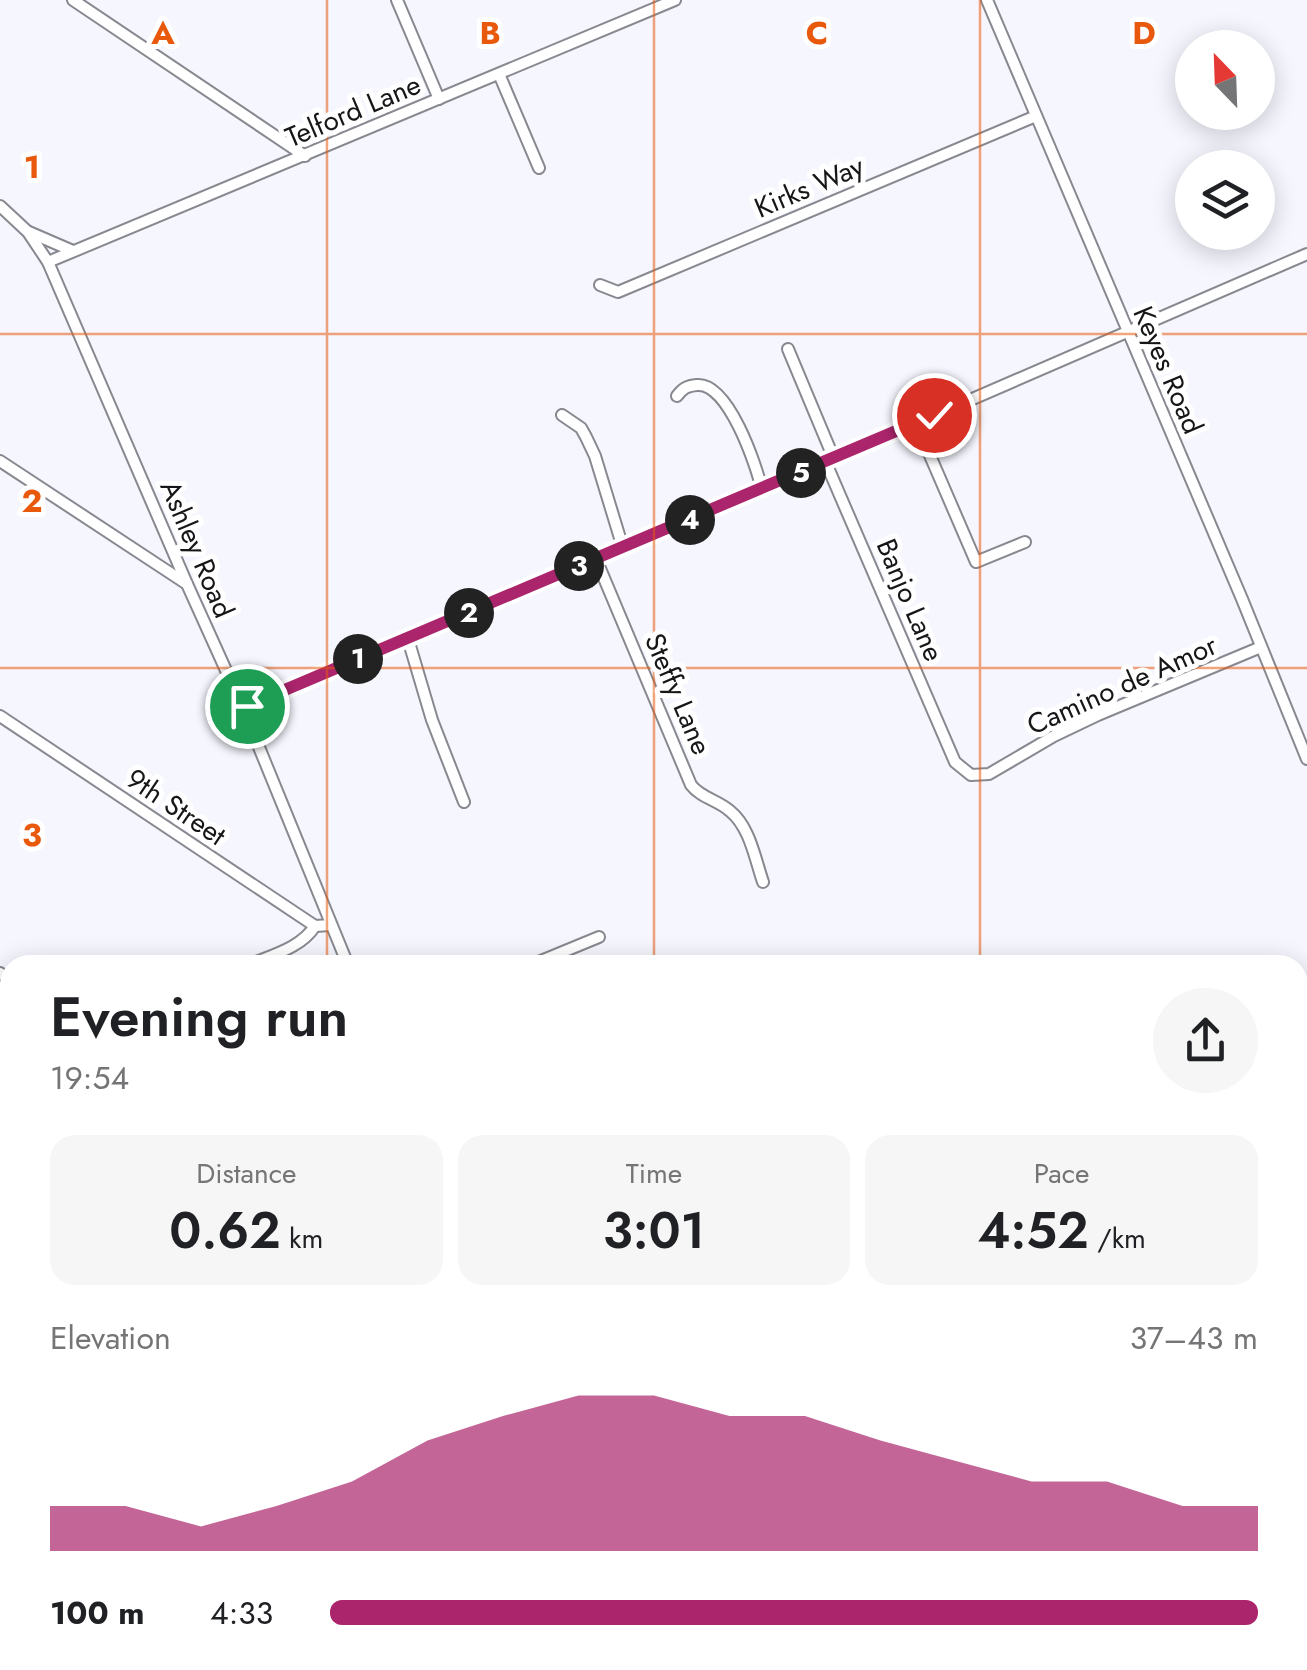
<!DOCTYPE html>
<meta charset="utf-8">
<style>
body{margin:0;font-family:Jost,sans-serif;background:#f6f6f6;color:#202124;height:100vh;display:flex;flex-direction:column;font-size:38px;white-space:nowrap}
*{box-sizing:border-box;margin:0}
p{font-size:32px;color:#757577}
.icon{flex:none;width:55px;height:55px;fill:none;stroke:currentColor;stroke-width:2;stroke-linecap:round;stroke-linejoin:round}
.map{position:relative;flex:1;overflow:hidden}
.details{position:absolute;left:0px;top:955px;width:1308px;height:715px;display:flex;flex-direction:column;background:#fff;border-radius:30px 30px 0 0;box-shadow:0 5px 25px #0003}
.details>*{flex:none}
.needle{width:65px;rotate:337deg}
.controls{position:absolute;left:1175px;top:30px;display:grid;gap:20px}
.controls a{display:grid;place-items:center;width:100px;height:100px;border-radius:50%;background:#fff;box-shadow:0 5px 25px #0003;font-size:50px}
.pin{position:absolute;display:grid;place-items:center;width:85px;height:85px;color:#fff;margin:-42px;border:5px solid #fff;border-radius:50%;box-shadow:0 2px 10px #0007}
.km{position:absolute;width:50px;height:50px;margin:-25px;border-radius:50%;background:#222;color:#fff;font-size:28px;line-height:50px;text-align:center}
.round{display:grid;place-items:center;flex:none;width:105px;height:105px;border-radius:52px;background:#f6f6f6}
.headline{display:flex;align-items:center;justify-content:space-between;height:170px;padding:0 50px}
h1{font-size:55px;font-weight:600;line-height:75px}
.figures{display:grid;grid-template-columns:repeat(3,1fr);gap:15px;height:170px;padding:10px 50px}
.figures div{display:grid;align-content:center;border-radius:25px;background:#f6f6f6;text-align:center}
.figures b{font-size:50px;font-weight:600}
.figures small{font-size:28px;font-weight:400}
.figures p{font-size:28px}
.chart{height:280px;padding:20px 50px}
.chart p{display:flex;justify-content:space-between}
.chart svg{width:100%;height:180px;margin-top:10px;fill:#ab256c;opacity:.7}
ul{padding:0 50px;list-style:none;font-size:32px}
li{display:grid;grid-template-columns:160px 120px 1fr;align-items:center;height:75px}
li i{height:25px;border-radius:12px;background:#ab256c}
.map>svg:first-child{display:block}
</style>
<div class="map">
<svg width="1307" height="1670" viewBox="0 0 1307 1670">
<rect width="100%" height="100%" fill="#f5f6fe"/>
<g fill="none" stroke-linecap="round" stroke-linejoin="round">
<g stroke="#888990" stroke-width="14">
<g id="minor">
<path d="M 73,0 L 305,156"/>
<path d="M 397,0 L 439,99"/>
<path d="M 987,0 L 1242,599 L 1307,759"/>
<path d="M 499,74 L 539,168"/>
<path d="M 0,206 L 28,232 L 48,262 L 187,584 L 243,708 L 348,965"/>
<path d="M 29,232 L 73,251"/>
<path d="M 48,262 L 675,0"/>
<path d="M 600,285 L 618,292 L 1036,116"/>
<path d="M 788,349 L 834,459"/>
<path d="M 677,396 C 683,388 687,386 697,385 C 728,382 756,464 762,490"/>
<path d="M 562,415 L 581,428 L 586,437 L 595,456 L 623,548"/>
<path d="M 916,423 L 976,562 L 1025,542"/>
<path d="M 0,461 L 187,584"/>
<path d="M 826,463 L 955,762 L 971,775 L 989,774 L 1054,736 L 1098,715 L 1261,647"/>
<path d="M 596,559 L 691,785 C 701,798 718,800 730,811 C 750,827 755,859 763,882"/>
<path d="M 408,639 L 432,720 L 464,802"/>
<path d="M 243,708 L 834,459 L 1307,254"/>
<path d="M 0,716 L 315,926 L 331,925"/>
<path d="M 249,965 C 272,955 301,948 315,926"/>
<path d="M 531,965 L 599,937"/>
<path d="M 0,973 L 10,980"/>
<path d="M 0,1071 L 10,1067"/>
<path d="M 1298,1189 L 1307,1213"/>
<path d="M 1298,1316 L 1307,1312"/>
<path d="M 0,1329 L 10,1325"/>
<path d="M 0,1393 L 10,1417"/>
<path d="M 0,1529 L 10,1525"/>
<path d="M 1298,1586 L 1307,1582"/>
<path d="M 113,1660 L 118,1670"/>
<path d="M 642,1660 L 646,1670"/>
<path d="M 1035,1660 L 1039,1670"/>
<path d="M 0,1665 L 11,1660"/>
<path d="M 458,1670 L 481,1660"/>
<path d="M 1087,1670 L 1107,1660"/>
</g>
</g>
<use href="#minor" stroke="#fff" stroke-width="10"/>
</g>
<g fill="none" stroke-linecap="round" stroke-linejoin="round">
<g stroke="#fff" stroke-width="20">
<path id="route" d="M 247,706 L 934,415"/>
</g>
<use href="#route" stroke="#ab256c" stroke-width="12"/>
</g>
<path fill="none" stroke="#e8590c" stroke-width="2.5" stroke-opacity="0.55" d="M 327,0 L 327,965M 654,0 L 654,965M 980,0 L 980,965M 0,334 L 1307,334M 0,668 L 1307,668M 0,1002 L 10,1002M 1298,1002 L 1307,1002M 0,1336 L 10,1336M 1298,1336 L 1307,1336M 327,1660 L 327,1670M 654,1660 L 654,1670M 980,1660 L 980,1670"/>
<g text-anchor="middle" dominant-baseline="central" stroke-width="10" stroke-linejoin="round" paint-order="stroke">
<g font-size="28" fill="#161619" stroke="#fff">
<text transform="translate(353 111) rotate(-23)">Telford Lane</text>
<text transform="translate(809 187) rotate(-23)">Kirks Way</text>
<text transform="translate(1168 370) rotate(67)">Keyes Road</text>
<text transform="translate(197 549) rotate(67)">Ashley Road</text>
<text transform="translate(910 600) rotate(67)">Banjo Lane</text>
<text transform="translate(1122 685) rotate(-24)">Camino de Amor</text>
<text transform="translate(678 694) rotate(67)">Steffy Lane</text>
<text transform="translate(176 807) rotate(34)">9th Street</text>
</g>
</g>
<g font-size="32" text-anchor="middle" font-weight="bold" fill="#e8590c" stroke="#fff" stroke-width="10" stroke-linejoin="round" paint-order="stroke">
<text x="163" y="44">A</text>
<text x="490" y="44">B</text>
<text x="817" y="44">C</text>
<text x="1144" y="44">D</text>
<text x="32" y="178">1</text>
<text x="32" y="512">2</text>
<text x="32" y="846">3</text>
</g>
</svg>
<div class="controls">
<a><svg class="needle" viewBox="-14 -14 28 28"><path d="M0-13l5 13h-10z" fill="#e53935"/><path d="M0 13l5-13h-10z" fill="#757577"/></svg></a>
<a><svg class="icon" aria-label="layers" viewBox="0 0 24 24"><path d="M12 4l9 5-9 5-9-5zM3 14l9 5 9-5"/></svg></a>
</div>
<div class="pin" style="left:247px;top:706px;background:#1e9e55"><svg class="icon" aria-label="arrive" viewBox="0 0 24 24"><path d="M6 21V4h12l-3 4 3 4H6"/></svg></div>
<div class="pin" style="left:934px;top:415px;background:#d93025"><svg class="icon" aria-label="check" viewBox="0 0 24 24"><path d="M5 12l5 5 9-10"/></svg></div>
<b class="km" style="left:358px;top:659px">1</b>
<b class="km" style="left:469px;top:613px">2</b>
<b class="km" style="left:579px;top:566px">3</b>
<b class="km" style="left:690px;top:520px">4</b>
<b class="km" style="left:801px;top:473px">5</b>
<section class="details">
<div class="headline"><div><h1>Evening run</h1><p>19:54</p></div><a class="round"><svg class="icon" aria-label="share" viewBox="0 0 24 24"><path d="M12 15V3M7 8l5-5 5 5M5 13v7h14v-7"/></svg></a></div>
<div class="figures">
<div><p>Distance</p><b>0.62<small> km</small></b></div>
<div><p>Time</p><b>3:01</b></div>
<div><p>Pace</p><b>4:52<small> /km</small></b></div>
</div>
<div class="chart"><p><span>Elevation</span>37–43 m</p>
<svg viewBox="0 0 160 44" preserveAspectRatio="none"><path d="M0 44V33L10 33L20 38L30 33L40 27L50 17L60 11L70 6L80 6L90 11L100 11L110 17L120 22L130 27L140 27L150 33L160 33V44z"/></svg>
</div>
<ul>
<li><b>100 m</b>4:33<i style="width:100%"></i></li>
</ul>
</section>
</div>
